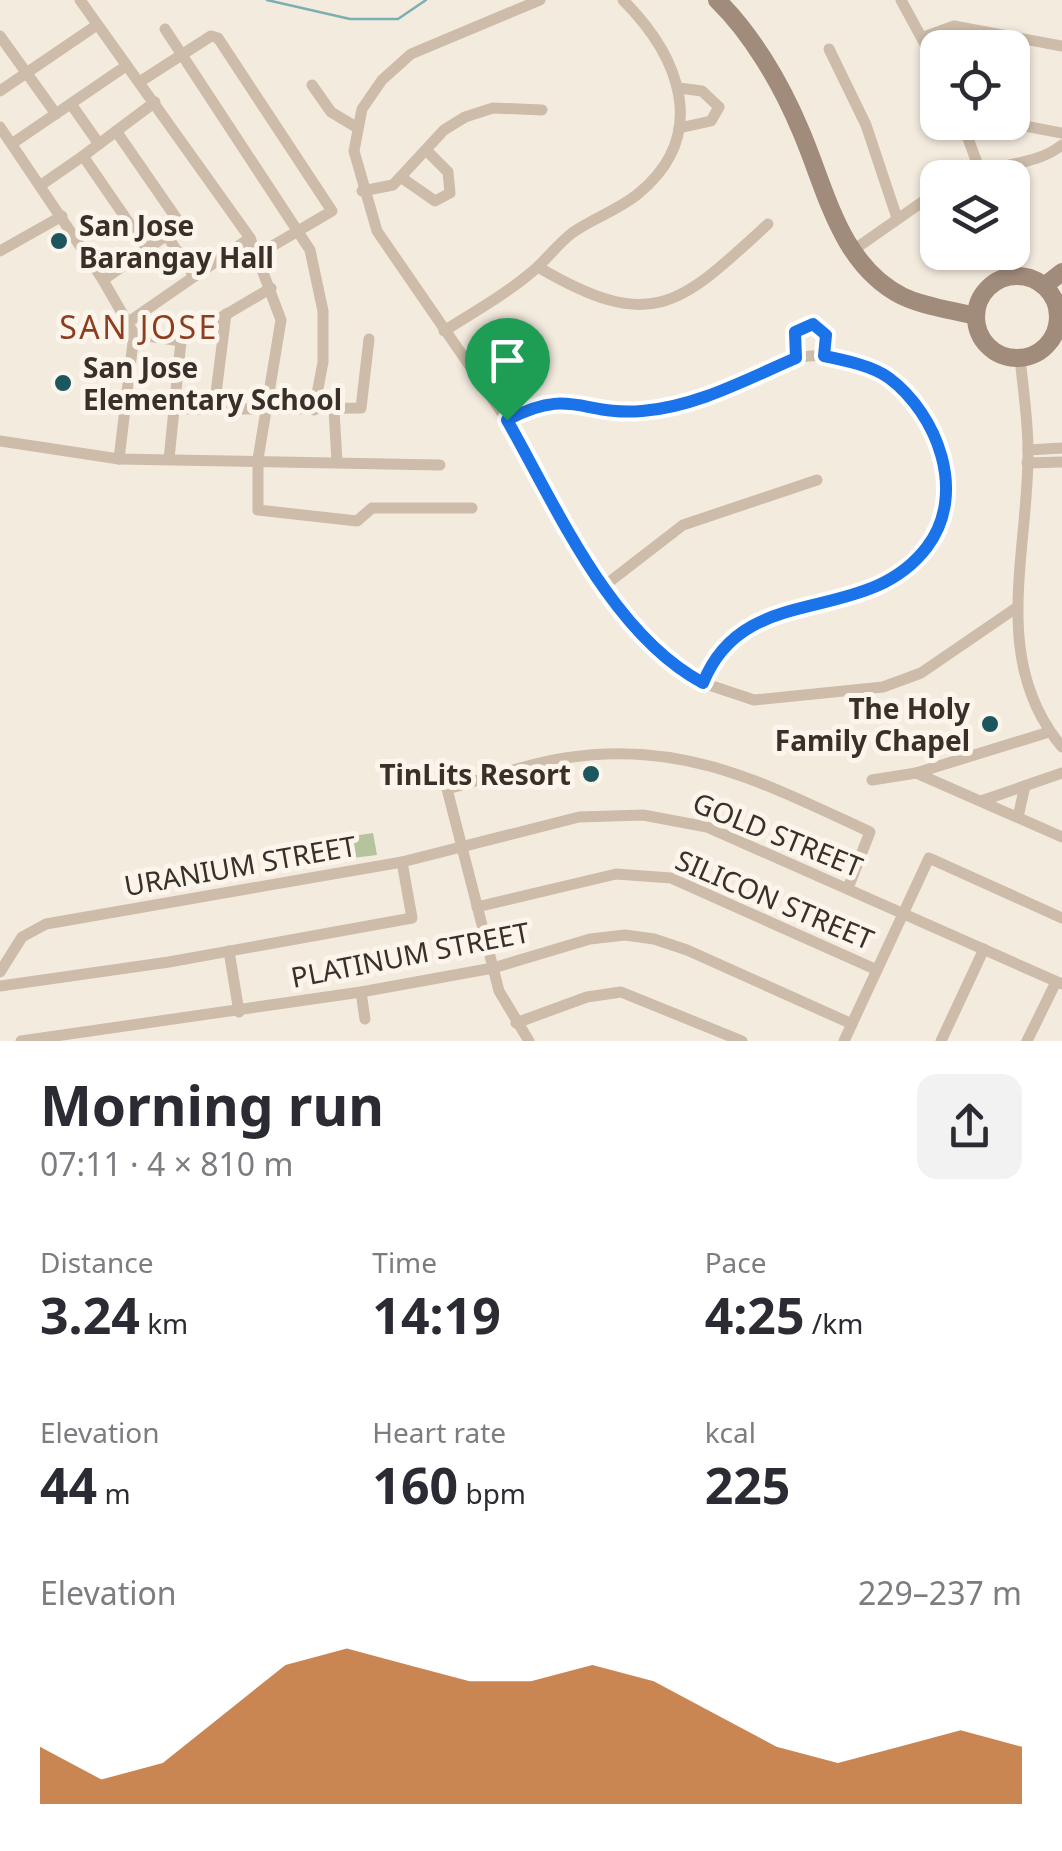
<!DOCTYPE html>
<meta charset="utf-8">
<style>
body{margin:0;font-family:"Noto Sans",sans-serif;background:#f2f2f3;color:#2b2b33;height:100vh;display:flex;flex-direction:column;font-size:38px;white-space:nowrap}
*{box-sizing:border-box;margin:0}
p{font-size:32px;color:#7c7c81}
.icon{flex:none;width:55px;height:55px;fill:none;stroke:currentColor;stroke-width:2;stroke-linecap:round;stroke-linejoin:round}
.map{position:relative;height:1041px;overflow:hidden}
.sheet{display:flex;flex-direction:column;background:#fff;flex:1}
.sheet>*{flex:none}
.buttons{position:absolute;left:920px;top:30px;display:grid;gap:20px}
.buttons a{display:grid;place-items:center;width:110px;height:110px;border-radius:20px;background:#fff;box-shadow:0 2px 8px #0004;font-size:50px}
.pin{position:absolute;display:grid;place-items:center;width:85px;height:85px;color:#fff;margin:-102px -42px;border-radius:50% 50% 50% 0;rotate:-45deg;box-shadow:0 0 10px #0007}
.pin .icon{rotate:45deg}
.round{display:grid;place-items:center;flex:none;width:105px;height:105px;border-radius:20px;background:#f2f2f3}
.overview{display:flex;align-items:center;justify-content:space-between;height:170px;padding:0 40px}
h1{font-size:55px;font-weight:700;line-height:75px}
.metrics{display:grid;grid-template-columns:repeat(3,1fr);gap:15px;height:170px;padding:10px 40px}
.metrics div{display:grid;align-content:center}
.metrics b{font-size:50px;font-weight:700}
.metrics small{font-size:28px;font-weight:400}
.metrics p{font-size:28px}
.chart{height:280px;padding:20px 40px}
.chart p{display:flex;justify-content:space-between}
.chart svg{width:100%;height:180px;margin-top:10px;fill:#b45309;opacity:.7}
.map>svg:first-child{display:block}
</style>
<div class="map">
<svg width="1062" height="1041" viewBox="0 0 1062 1041">
<rect width="100%" height="100%" fill="#f4ebdf"/>
<path fill="#b5c49d" d="M 373,833 L 377,855 L 336,860 L 333,839 Z"/>
<g fill="none" stroke-linecap="round" stroke-linejoin="round">
<path stroke="#7caeb3" stroke-width="2.5" d="M 267,0 L 350,19 L 398,19 L 426,0"/>
<g stroke="#cdbca9" stroke-width="11">
<path d="M 80,0 L 250,238 L 281,320 L 258,459 L 258,510 L 357,521 L 372,508 L 472,508"/>
<path d="M 540,0 L 411,54 L 382,80 L 362,109 L 354,151 L 377,231 L 507,420 L 604,586 L 640,635 L 672,666 L 703,683 L 754,700 L 883,687 L 921,673 L 1016,608"/>
<path d="M 901,0 L 938,68"/>
<path d="M 165,29 L 310,250 L 323,311 L 323,362 L 314,410"/>
<path d="M 0,36 L 56,114"/>
<path d="M 924,37 L 954,26 L 1062,46"/>
<path d="M 829,49 L 866,125 L 897,218"/>
<path d="M 141,81 L 211,36 L 218,38 L 332,211 L 257,255"/>
<path d="M 312,85 L 331,112 L 356,127"/>
<path d="M 0,91 L 97,25"/>
<path d="M 71,104 L 99,144"/>
<path d="M 962,122 L 980,171"/>
<path d="M 1003,122 L 1062,133"/>
<path d="M 0,127 L 103,280 L 134,334 L 119,459"/>
<path d="M 679,128 L 711,121 L 719,107 L 702,91 L 679,88"/>
<path d="M 13,143 L 126,66"/>
<path d="M 83,156 L 155,102"/>
<path d="M 402,178 L 435,201 L 450,193 L 448,172 L 427,151"/>
<path d="M 966,178 C 998,162 1034,167 1062,145"/>
<path d="M 41,185 L 83,156 L 147,249"/>
<path d="M 362,191 L 393,185 L 444,130 L 465,117 L 493,108 L 542,110"/>
<path d="M 167,236 L 194,276"/>
<path d="M 0,251 L 62,216"/>
<path d="M 852,251 L 938,191"/>
<path d="M 538,267 C 652,334 679,306 768,224"/>
<path d="M 103,280 L 181,225 L 116,131"/>
<path d="M 127,323 L 250,238"/>
<path d="M 444,331 C 474,312 506,294 533,271 C 547,259 558,244 572,233 C 593,218 619,210 639,193 C 711,133 678,55 623,0"/>
<path d="M 134,334 L 181,341 L 271,288"/>
<path d="M 797,358 L 793,337 L 808,324 L 819,326 L 826,335 L 824,356"/>
<path d="M 1020,358 C 1023,388 1028,420 1028,450 C 1029,552 989,660 1062,747"/>
<path d="M 174,409 L 252,409"/>
<path d="M 214,409 L 226,314"/>
<path d="M 267,409 L 361,408 L 369,339"/>
<path d="M 334,410 L 337,462"/>
<path d="M 507,420 C 517,414 529,406 541,403 C 576,394 621,416 662,409 C 710,400 750,369 797,358 C 877,340 954,421 945,499 C 927,640 752,564 703,683"/>
<path d="M 0,441 L 119,459 L 440,465"/>
<path d="M 1028,450 L 1062,448"/>
<path d="M 169,459 L 181,341"/>
<path d="M 1027,463 L 1062,462"/>
<path d="M 604,586 L 683,525 L 817,480"/>
<path d="M 916,773 L 1049,732"/>
<path d="M 872,780 L 916,773 L 1062,837"/>
<path d="M 981,801 L 1062,773"/>
<path d="M 1018,817 L 1025,786"/>
<path d="M 477,907 L 616,874 L 671,878 L 877,970"/>
<path d="M 229,951 L 239,1012"/>
<path d="M 0,972 L 22,937 L 46,924 L 402,862 L 579,817 L 643,815 L 707,827 L 1062,984"/>
<path d="M 0,986 L 169,962 L 412,918 L 402,862"/>
<path d="M 361,992 L 365,1019"/>
<path d="M 516,1023 L 587,997 L 621,992 L 742,1041"/>
<path d="M 21,1041 L 361,992 L 493,968 L 590,939 L 625,935 L 654,939 L 687,950 L 852,1024"/>
<path d="M 529,1041 L 499,991 L 447,789 C 486,779 525,764 565,758 C 683,739 766,784 870,832 L 848,888"/>
<path d="M 844,1041 L 929,858 L 1062,918"/>
<path d="M 941,1041 L 984,949"/>
<path d="M 1027,1041 L 1056,982"/>
</g>
<g stroke="#a18b7a" stroke-width="18">
<path d="M 717,0 C 752,34 781,84 800,129 C 826,188 839,264 902,296 C 925,307 952,310 976,316"/>
<circle cx="1017" cy="317" r="41"/>
<path d="M 1044,286 L 1062,272"/>
</g>
</g>
<g fill="none" stroke-linecap="round" stroke-linejoin="round">
<g stroke="#fff" stroke-width="20">
<path id="route" d="M 813,324 L 826,335 L 824,356 C 844,360 873,366 889,378 C 937,414 968,493 927,547 C 865,629 745,578 703,683 C 611,634 557,508 507,420 C 571,386 581,416 642,411 C 696,407 747,379 796,358 L 795,332 Z"/>
</g>
<use href="#route" stroke="#1a73e8" stroke-width="12"/>
</g>
<g fill="#1c575f" stroke="#fbf5ec" stroke-width="4">
<circle cx="59" cy="241" r="10"/>
<circle cx="63" cy="383" r="10"/>
<circle cx="990" cy="724" r="10"/>
<circle cx="591" cy="774" r="10"/>
</g>
<g text-anchor="middle" dominant-baseline="central" stroke-width="10" stroke-linejoin="round" paint-order="stroke">
<g font-size="28" font-weight="bold" fill="#3a302a" stroke="#fbf5ec" text-anchor="start">
<text x="79" y="225">San Jose<tspan x="79" dy="32">Barangay Hall</tspan></text>
<text x="83" y="367">San Jose<tspan x="83" dy="32">Elementary School</tspan></text>
<text x="970" y="708" text-anchor="end">The Holy<tspan x="970" dy="32">Family Chapel</tspan></text>
<text x="571" y="774" text-anchor="end">TinLits Resort</text>
</g>
<g font-size="28" fill="#3a302a" stroke="#fbf5ec">
<text transform="translate(778 834) rotate(22)">GOLD STREET</text>
<text transform="translate(240 865) rotate(-10)">URANIUM STREET</text>
<text transform="translate(775 899) rotate(23)">SILICON STREET</text>
<text transform="translate(410 954) rotate(-11)">PLATINUM STREET</text>
</g>
<g font-size="32" letter-spacing="2.5" fill="#8e3e1e" stroke="#fbf5ec">
<text x="139" y="326">SAN JOSE</text>
</g>
</g>
</svg>
<div class="buttons">
<a><svg class="icon" aria-label="locate" viewBox="0 0 24 24"><circle cx="12" cy="12" r="6"/><path d="M12 2v4M12 18v4M2 12h4M18 12h4"/></svg></a>
<a><svg class="icon" aria-label="layers" viewBox="0 0 24 24"><path d="M12 4l9 5-9 5-9-5zM3 14l9 5 9-5"/></svg></a>
</div>
<div class="pin" style="left:507px;top:420px;background:#1e9e55"><svg class="icon" aria-label="arrive" viewBox="0 0 24 24"><path d="M6 21V4h12l-3 4 3 4H6"/></svg></div>
</div>
<section class="sheet">
<div class="overview"><div><h1>Morning run</h1><p>07:11 · 4 × 810 m</p></div><a class="round"><svg class="icon" aria-label="share" viewBox="0 0 24 24"><path d="M12 15V3M7 8l5-5 5 5M5 13v7h14v-7"/></svg></a></div>
<div class="metrics">
<div><p>Distance</p><b>3.24<small> km</small></b></div>
<div><p>Time</p><b>14:19</b></div>
<div><p>Pace</p><b>4:25<small> /km</small></b></div>
</div>
<div class="metrics">
<div><p>Elevation</p><b>44<small> m</small></b></div>
<div><p>Heart rate</p><b>160<small> bpm</small></b></div>
<div><p>kcal</p><b>225</b></div>
</div>
<div class="chart"><p><span>Elevation</span>229–237 m</p>
<svg viewBox="0 0 160 44" preserveAspectRatio="none"><path d="M0 44V30L10 38L20 34L30 22L40 10L50 6L60 10L70 14L80 14L90 10L100 14L110 22L120 30L130 34L140 30L150 26L160 30V44z"/></svg>
</div>
</section>
